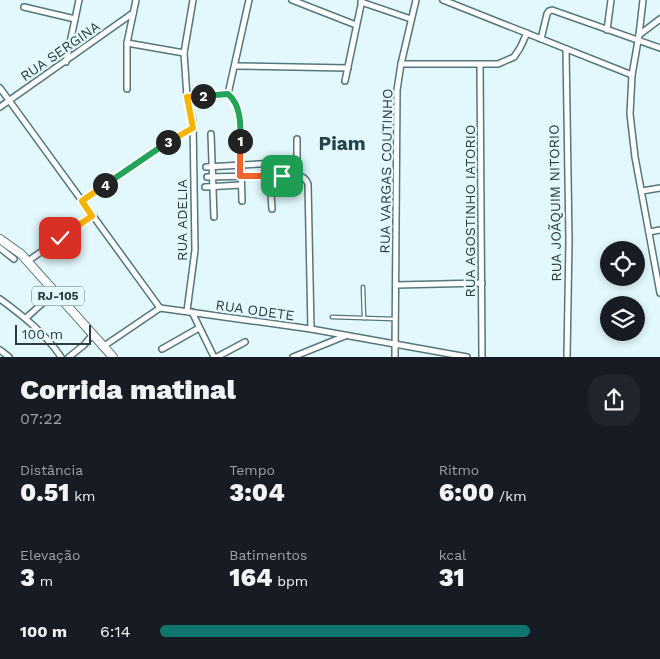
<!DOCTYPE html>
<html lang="pt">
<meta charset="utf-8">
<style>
body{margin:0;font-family:"Work Sans",sans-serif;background:#20242c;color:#f1f3f6;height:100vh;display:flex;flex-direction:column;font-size:19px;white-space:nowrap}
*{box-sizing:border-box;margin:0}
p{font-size:16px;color:#9ea1a6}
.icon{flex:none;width:28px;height:28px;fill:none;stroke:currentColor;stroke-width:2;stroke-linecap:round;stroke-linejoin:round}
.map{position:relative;height:357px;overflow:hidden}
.details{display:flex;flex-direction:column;background:#171b24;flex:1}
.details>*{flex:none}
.buttons{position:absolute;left:600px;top:241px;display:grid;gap:10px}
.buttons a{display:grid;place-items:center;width:45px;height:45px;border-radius:50%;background:#171b24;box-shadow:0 2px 8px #0003;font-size:25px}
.scale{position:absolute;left:15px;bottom:12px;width:76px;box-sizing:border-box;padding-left:5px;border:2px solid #2e3c3f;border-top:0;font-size:14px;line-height:18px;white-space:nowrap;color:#2e3c3f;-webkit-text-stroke:4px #e2f8fc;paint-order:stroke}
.pin{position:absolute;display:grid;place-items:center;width:42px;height:42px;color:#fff;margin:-21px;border-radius:10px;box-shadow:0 2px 8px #0006}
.km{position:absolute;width:25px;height:25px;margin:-12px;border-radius:50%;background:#222;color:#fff;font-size:14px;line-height:25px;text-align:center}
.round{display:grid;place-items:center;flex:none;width:52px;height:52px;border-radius:20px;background:#20242c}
.overview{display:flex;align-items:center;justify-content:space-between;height:85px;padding:0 20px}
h1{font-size:28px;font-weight:800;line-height:38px}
.metrics{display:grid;grid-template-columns:repeat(3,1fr);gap:8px;height:85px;padding:5px 20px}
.metrics div{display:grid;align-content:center}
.metrics b{font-size:25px;font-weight:800}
.metrics small{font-size:14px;font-weight:400}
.metrics p{font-size:14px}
ul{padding:0 20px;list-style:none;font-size:16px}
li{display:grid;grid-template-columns:80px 60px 1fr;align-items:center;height:38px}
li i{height:12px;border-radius:6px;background:#0f766e}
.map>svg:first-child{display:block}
</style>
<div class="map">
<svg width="660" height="357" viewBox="0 0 660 357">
<rect width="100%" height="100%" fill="#e2f8fc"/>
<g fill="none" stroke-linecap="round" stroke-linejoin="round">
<g stroke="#54767c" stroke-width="5">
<g id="lane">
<path d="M 228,94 C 237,102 241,117 241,129"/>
<path d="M 363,287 L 364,318"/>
<path d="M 332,317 L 394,319"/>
</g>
</g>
<g stroke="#54767c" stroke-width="8">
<g id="street">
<path d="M 292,0 L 356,25"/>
<path d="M 443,0 L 632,75"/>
<path d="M 643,0 L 639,35 L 632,75 L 630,114 L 635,157 L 660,293"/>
<path d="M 361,2 L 411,19"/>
<path d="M 24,7 L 75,19"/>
<path d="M 607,30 L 611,0"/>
<path d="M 639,35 L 660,19"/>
<path d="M 541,39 L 547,14 L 549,11 L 552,10 L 660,48"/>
<path d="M 127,43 L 184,53"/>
<path d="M 566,49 L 569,241 L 567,357"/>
<path d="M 66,62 L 79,0"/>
<path d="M 401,64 L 498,64 L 514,57 L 520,48 L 527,33"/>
<path d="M 480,65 L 482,357"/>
<path d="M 235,66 L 348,68"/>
<path d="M 345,81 L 362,0"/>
<path d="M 0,88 L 160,308"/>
<path d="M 127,89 L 127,43 L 136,0"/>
<path d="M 187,97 L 217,96 L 228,94 L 249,0"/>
<path d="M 0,107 L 133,13"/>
<path d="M 240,130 L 242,201"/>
<path d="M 211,134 L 214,217"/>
<path d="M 297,139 L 297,175"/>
<path d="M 269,164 L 272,209"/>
<path d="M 206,167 L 297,162"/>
<path d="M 207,177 L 297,175 C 303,177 306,178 308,184 L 311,329"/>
<path d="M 205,187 L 241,185"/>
<path d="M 642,191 L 660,188"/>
<path d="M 82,201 L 170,141 L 193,128"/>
<path d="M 649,232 L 660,230"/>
<path d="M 0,248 L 14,259"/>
<path d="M 28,261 L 92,216"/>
<path d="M 396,285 L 482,283"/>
<path d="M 0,299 C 23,316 45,333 61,357"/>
<path d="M 160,308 L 311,329 L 467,357"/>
<path d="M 187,311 L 195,250 L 193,121 L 187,97 L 184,53 L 193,0"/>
<path d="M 192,312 L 214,357"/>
<path d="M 26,318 L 55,292"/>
<path d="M 104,346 L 160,308"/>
<path d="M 162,349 L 199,328"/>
<path d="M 0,350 L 9,357"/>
<path d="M 69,357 L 84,345 L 93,334"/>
<path d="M 217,357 L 245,342"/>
<path d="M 293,357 L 345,336"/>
<path d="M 395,357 L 397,90 L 401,64 L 416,0"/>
</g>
</g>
<g stroke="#54767c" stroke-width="10">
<path id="primary" d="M 0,239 L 21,254 L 113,357"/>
</g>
<use href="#lane" stroke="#fff" stroke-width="2.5"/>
<use href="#street" stroke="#fff" stroke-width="5"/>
<use href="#primary" stroke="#fff" stroke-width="8"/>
</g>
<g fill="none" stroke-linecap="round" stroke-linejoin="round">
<g stroke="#fff" stroke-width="10">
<path id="split-1" d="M 240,141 L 240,176 L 282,176"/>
</g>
<g stroke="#fff" stroke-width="10">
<path id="split-2" d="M 203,96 L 228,94 C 241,105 241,125 240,141"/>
</g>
<g stroke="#fff" stroke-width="10">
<path id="split-3" d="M 168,142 L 193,128 L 187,97 L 203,96"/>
</g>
<g stroke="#fff" stroke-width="10">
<path id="split-4" d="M 105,185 L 168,142"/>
</g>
<g stroke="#fff" stroke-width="10">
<path id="split-5" d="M 60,238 L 92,216 L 82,201 L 105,185"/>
</g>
<use href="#split-1" stroke="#f0652b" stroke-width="6"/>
<use href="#split-2" stroke="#22a559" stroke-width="6"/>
<use href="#split-3" stroke="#f5b400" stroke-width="6"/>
<use href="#split-4" stroke="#22a559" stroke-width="6"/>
<use href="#split-5" stroke="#f5b400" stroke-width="6"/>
</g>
<g text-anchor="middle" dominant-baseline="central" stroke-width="4.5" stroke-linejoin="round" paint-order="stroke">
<rect fill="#e2f8fc" stroke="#647478" stroke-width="1" x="32" y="286.5" width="52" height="19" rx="4"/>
<g font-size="12" font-weight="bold" fill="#2e3c3f">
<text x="58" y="296">RJ-105</text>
</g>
<g font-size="14" fill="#2e3c3f" stroke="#e2f8fc">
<text transform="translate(60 51) rotate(-35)">RUA SERGINA</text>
<text transform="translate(386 171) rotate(-89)">RUA VARGAS COUTINHO</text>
<text transform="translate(555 203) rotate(-91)">RUA JOÃQUIM NITORIO</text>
<text transform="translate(470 211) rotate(-90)">RUA AGOSTINHO IATORIO</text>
<text transform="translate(182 220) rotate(-90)">RUA ADELIA</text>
<text transform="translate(255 310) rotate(8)">RUA ODETE</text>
</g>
<g font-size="19" font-weight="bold" fill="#234349" stroke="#e2f8fc">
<text x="342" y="143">Piam</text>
</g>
</g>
</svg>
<div class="buttons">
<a><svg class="icon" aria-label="locate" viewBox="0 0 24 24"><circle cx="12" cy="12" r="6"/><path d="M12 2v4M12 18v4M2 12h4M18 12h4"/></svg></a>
<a><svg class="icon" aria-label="layers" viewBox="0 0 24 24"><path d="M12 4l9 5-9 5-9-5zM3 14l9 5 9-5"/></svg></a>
</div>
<div class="scale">100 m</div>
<div class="pin" style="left:282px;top:176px;background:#1e9e55"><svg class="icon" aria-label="arrive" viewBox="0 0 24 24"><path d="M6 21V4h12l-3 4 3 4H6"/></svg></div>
<div class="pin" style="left:60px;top:238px;background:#d93025"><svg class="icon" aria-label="check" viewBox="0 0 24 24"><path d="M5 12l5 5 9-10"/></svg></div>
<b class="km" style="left:240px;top:141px">1</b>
<b class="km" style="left:203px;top:96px">2</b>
<b class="km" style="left:168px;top:142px">3</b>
<b class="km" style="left:105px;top:185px">4</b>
</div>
<section class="details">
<div class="overview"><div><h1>Corrida matinal</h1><p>07:22</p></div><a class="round"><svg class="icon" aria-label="share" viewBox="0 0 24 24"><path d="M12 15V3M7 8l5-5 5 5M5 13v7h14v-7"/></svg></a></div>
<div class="metrics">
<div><p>Distância</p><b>0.51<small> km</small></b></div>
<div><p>Tempo</p><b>3:04</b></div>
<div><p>Ritmo</p><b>6:00<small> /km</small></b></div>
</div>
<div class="metrics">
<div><p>Elevação</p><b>3<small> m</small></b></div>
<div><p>Batimentos</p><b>164<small> bpm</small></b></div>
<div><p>kcal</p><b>31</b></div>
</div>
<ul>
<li><b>100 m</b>6:14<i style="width:77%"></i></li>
</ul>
</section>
